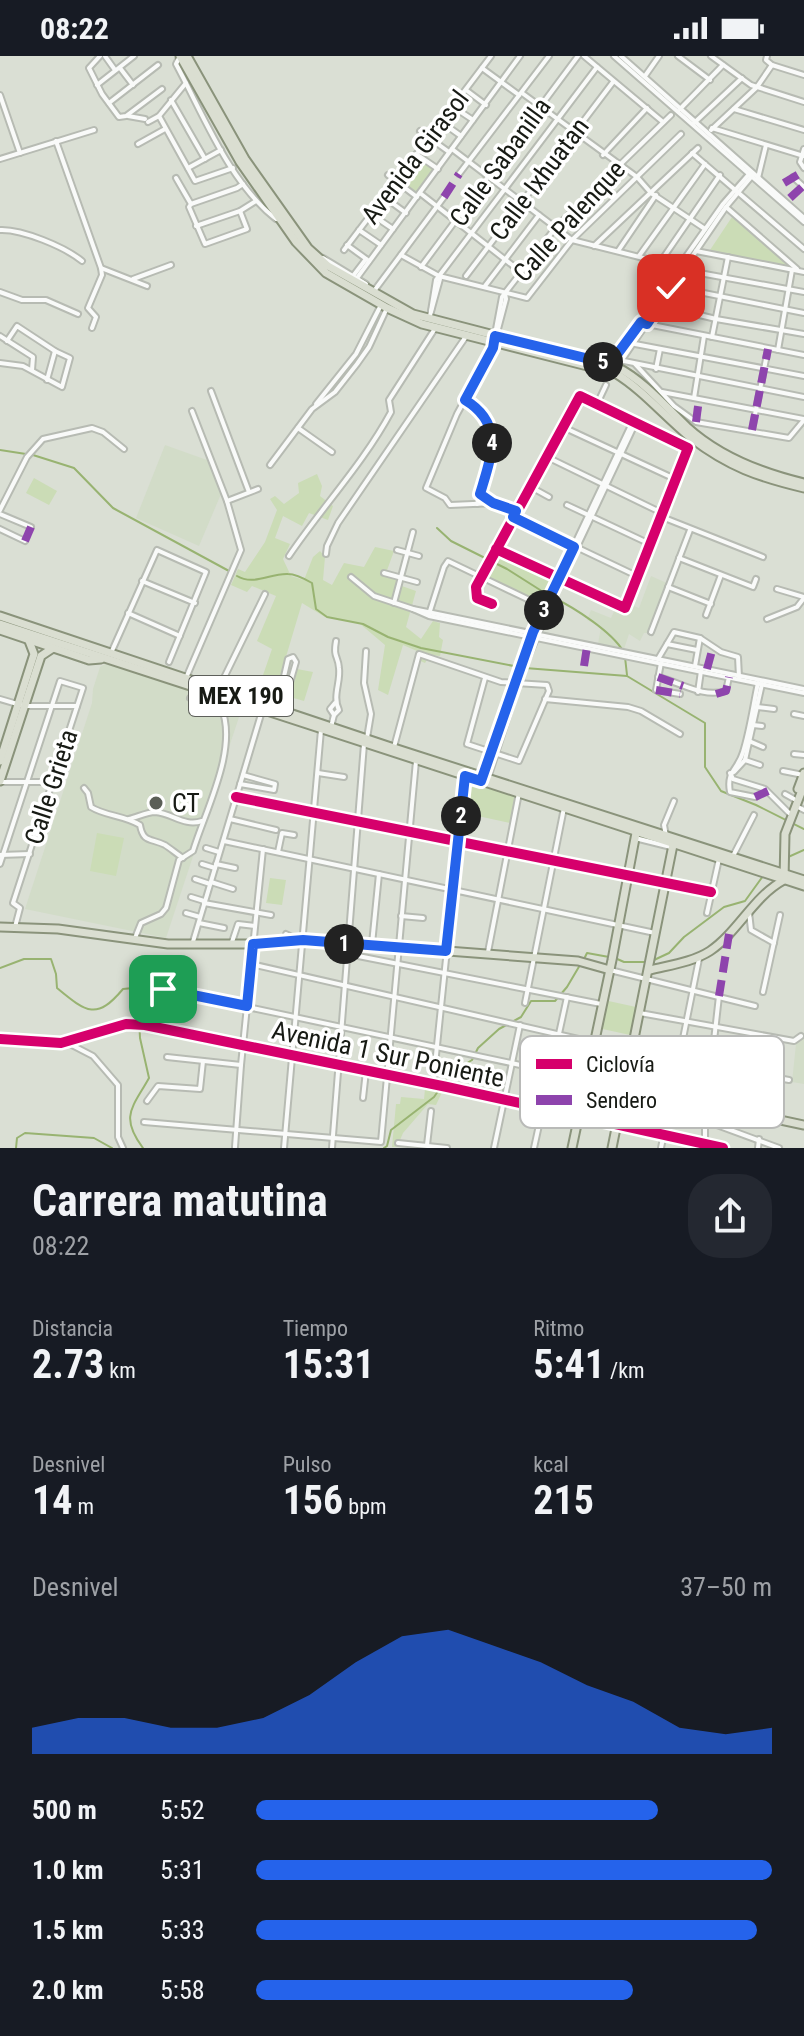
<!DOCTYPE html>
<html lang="es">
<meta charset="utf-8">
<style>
body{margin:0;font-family:"Roboto Condensed",sans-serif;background:#242831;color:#f1f3f6;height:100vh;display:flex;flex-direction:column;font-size:30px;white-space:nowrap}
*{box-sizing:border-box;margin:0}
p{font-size:26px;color:#9ea1a6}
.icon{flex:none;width:44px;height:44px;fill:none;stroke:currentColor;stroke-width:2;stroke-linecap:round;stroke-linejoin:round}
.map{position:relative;height:1092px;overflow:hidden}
.panel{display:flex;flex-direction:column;background:#171b24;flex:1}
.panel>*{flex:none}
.pin{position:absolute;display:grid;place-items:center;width:68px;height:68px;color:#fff;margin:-34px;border-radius:16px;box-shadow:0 4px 12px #0006}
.km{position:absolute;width:40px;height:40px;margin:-20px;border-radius:50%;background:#222;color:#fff;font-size:22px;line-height:40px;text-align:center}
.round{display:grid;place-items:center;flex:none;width:84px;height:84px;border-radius:32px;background:#242831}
.overview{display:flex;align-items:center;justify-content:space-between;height:136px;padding:0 32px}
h1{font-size:44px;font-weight:700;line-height:60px}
.stats{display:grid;grid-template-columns:repeat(3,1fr);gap:12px;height:136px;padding:8px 32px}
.stats div{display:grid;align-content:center}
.stats b{font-size:40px;font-weight:700}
.stats small{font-size:22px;font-weight:400}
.stats p{font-size:22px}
.chart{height:224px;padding:16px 32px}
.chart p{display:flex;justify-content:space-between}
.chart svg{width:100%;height:144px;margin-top:8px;fill:#2563eb;opacity:.7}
ul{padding:0 32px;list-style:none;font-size:26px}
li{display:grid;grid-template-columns:128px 96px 1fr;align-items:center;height:60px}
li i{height:20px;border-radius:10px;background:#2563eb}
.status{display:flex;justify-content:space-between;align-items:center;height:56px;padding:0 40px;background:#171b24;direction:ltr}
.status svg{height:22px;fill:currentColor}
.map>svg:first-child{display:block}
</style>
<div class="status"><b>08:22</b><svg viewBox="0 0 49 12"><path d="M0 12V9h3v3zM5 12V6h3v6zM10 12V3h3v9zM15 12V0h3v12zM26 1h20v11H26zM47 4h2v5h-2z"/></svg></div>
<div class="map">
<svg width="804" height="1092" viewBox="0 0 804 1092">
<rect width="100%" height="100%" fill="#dadfd4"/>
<g fill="#d2dcc8">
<path d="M 165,389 L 207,404 L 221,438 L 199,490 L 136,462 Z"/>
<path d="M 651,520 L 669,528 L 650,577 L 644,577 L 640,585 L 629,578 L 624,593 L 598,588 L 601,571 L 587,564 L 591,554 L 611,562 L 617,549 L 625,552 L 627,547 L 639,552 Z"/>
<path d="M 105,608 L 157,622 L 242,652 L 166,882 L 25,853 L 92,647 L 93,633 L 100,611 Z"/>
<path d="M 804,982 L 804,1028 L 792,1026 L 796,988 Z"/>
</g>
<g fill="#cbdcb6">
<path d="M 416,102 L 435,115 L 417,137 L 399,124 Z"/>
<path d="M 732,161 L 792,212 L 708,197 Z"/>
<path d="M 317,418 L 322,430 L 320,440 L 333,450 L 328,464 L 309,457 L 302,470 L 283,460 L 275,482 L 290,488 L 283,503 L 291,520 L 304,524 L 313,501 L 320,495 L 325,501 L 323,524 L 332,529 L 344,507 L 364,511 L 375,491 L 394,495 L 386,517 L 397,522 L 399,529 L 416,535 L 406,571 L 421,583 L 433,565 L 440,567 L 439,581 L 443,584 L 440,600 L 430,599 L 425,607 L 416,603 L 417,595 L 403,589 L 388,639 L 378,634 L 385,589 L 359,567 L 325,561 L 302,547 L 277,631 L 262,622 L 272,593 L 257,585 L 276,540 L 252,530 L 247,536 L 231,529 L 238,513 L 245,516 L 265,486 L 277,454 L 270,443 L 275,440 L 284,448 L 299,437 L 298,427 Z"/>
<path d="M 34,422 L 57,435 L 49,449 L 26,437 Z"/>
<path d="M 496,496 L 558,523 L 546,549 L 484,519 Z"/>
<path d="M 297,613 L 313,616 L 304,645 L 290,641 Z"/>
<path d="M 468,725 L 515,740 L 510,767 L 464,757 Z"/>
<path d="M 97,777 L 124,782 L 116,820 L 90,815 Z"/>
<path d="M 270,822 L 286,824 L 282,849 L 266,847 Z"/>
<path d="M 604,944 L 636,951 L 630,979 L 598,972 Z"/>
<path d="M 425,1033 L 443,1034 L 436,1049 L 428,1048 L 403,1077 L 397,1091 L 392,1091 L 396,1048 L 400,1048 L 401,1041 L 424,1043 Z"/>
</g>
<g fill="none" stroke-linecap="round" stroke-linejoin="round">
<g stroke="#98b371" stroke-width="2">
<path d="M 0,394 L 26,398"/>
<path d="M 33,399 L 74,412 L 113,452 L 229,515"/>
<path d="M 437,472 L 451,485 L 507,513 L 548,539"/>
<path d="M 237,520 C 254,530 270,517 288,518 C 296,518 305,523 312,527 L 316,553 L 327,561 L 363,568 L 388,581 L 421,592 L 519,611"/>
<path d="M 554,542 C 575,552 612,576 623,595"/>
<path d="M 625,601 L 627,619"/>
<path d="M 525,612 L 627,620 L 705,667 L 705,711 L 721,735 L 756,749 L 804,773"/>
<path d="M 786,802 L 804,794"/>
<path d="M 615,902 L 624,906 L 648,906"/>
<path d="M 584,903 L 587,897 L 609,901"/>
<path d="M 654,904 L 669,897 L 684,881 L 724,851 L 745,845 L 763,820"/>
<path d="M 0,912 L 24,903 L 51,903 L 56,918 L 57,932 C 87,957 97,964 123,933 L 133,932 L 138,941 L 140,982 L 149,1022 C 133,1051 119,1060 143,1092"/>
<path d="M 16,1092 L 17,1082 L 25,1077 L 94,1082 L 112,1092"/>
<path d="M 384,1092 L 387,1090 L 391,1074 L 434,1041 L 450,1018 L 472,1004 L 478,992 L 499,973 L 521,961 L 531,945 L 555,945 L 567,931 L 580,909"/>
</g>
<g stroke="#b7bbb3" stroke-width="8">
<g id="minor">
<path d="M 100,0 L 89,12 L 102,38 L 119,61 L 126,60 L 162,33"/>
<path d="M 105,0 L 115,14"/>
<path d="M 180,0 L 176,8 C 204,60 229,126 276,163"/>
<path d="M 584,0 L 663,66"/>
<path d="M 614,0 L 804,166"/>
<path d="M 621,0 L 804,162"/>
<path d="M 678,0 L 710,24"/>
<path d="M 711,0 L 751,29 L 804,46"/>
<path d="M 767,0 L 766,4 L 772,9 L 804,19"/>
<path d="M 120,12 L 133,29"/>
<path d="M 482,12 L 519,39"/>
<path d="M 645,20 L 659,0"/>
<path d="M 97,29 L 134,0"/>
<path d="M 466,34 L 486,49"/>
<path d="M 522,37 L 637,121 L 651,137 L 705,173"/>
<path d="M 0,39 L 20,97"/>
<path d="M 171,44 L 205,103"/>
<path d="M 109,47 L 158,9"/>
<path d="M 452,50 L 473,64"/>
<path d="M 680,53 L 723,9"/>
<path d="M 734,53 L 804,74"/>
<path d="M 128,60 L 145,63"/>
<path d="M 159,60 L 195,125 L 233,112"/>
<path d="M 440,65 L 461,80"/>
<path d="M 148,66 L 159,60 L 186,27"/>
<path d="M 694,67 L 742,22"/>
<path d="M 712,72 L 804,100"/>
<path d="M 711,74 L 757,31 L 772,9"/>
<path d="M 420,75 L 449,96"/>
<path d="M 56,85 L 101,212 L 102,219 L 88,252 L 96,261 L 92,272"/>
<path d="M 138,88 L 165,73"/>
<path d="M 452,93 L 572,184 L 679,211"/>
<path d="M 804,93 L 800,106 L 804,112"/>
<path d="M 692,97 L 804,193"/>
<path d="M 416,98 L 438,113"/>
<path d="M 603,99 L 647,52"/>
<path d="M 0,103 L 94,74"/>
<path d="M 188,112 L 221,94"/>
<path d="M 459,118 L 549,0"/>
<path d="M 388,119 L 417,141"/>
<path d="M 793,121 L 804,131"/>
<path d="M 176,122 L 191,148 L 189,151 L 205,188 L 247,173 L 240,155"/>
<path d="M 758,122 L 766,89"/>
<path d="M 420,137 L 521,216"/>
<path d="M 384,141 L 406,157"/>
<path d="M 191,148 L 237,132 L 243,128"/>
<path d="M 726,151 L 797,213"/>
<path d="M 371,158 L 393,173"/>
<path d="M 196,170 L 240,155 L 256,145"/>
<path d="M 0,174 C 22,173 65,191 82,205"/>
<path d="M 359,174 L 381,189"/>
<path d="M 347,189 L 369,205"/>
<path d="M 594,190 L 698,92"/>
<path d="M 344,194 L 491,0"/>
<path d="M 618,195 L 656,139"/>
<path d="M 696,195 L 804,216"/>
<path d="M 401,199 L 439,220 L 527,242 L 572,184 L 681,78"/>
<path d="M 639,200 L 705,108"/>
<path d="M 323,202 L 366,228"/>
<path d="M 661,205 L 720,119"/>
<path d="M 421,211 L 578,0"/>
<path d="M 101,212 L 147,230"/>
<path d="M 683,214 L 804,236"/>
<path d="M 353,220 L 366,203"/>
<path d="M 466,220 L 613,26"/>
<path d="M 357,222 L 520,0"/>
<path d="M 133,223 L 171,209"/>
<path d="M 485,230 L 539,159"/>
<path d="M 669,230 L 804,257"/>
<path d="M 374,235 L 444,141"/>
<path d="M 0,236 L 22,244 L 46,244 L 78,258"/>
<path d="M 505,237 L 506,243 L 493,292 L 457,358 L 426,432 L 445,442 L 450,449 L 496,447 L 516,455"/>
<path d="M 658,249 L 716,263 L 804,278"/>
<path d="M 431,255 L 436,224 L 597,11"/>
<path d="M 429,263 L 440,223"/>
<path d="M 647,268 L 804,299"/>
<path d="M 496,273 L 502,241 L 556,171 L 671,59"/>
<path d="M 0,280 L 33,301 L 32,314"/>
<path d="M 712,281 L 728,201"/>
<path d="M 635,288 L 804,320"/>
<path d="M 778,294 L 792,214"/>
<path d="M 614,303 L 804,341"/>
<path d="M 0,307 L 23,310 L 62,331 L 70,302 L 55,295 L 17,270 L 7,285"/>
<path d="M 610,308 L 723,148 L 750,117"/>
<path d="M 635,308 L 674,350 L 696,366 L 789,382 L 804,364"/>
<path d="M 617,311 L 726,151 L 752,120"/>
<path d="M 656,313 L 660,293"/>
<path d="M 47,324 L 55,295"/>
<path d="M 211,335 L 249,436"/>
<path d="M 662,336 L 804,363"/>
<path d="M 694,342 L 704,280"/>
<path d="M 465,344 C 509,370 488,409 477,448"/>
<path d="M 316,348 L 356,298 L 381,249"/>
<path d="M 597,348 L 606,329"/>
<path d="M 563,371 L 675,423"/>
<path d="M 298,372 L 332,396"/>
<path d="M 752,374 L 768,293"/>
<path d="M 547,401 L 658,455 L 667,463 L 763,501"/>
<path d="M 270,409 L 312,353 L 335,336 L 357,308 L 369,291 L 387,252"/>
<path d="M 529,430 L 549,441"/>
<path d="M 227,445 L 258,433"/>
<path d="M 567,449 L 650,488"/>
<path d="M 0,454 L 27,401 L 43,383 L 92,372 L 103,376 L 124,393"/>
<path d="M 0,458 L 31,471"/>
<path d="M 513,461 L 637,520"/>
<path d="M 0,473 L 25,485"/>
<path d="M 577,491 L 636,366"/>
<path d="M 397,494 L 419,500"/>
<path d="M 326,498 L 327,490 L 338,467 L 467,279"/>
<path d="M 289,500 C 322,451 363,408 391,356 L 389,344 L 436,271"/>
<path d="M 679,502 L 753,531 L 756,523"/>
<path d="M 384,517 L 417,526"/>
<path d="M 351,521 L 374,540 L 413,553 L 804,633"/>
<path d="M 142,525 L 195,547"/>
<path d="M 668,531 L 711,548"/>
<path d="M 777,533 L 804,541"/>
<path d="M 394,547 L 413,476"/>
<path d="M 492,548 L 477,542 L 476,531 L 580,340 L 688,392 L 625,552 L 496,493"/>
<path d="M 413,553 L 429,560 L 804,637"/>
<path d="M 128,557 L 180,580"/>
<path d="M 429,558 L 444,511 L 448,505 L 544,551"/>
<path d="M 706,559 L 721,519"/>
<path d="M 767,563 L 797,551 L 804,542"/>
<path d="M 651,576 L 690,474"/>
<path d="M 667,588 L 697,594"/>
<path d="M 366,595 L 364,627 L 371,658 L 367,682"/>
<path d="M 111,597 L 157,494 L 206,516 L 169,606"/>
<path d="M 658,603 L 674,576 L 700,582 L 721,596 L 738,601 L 739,621"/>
<path d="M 661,607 L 656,634 L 680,638"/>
<path d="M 695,610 L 700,582"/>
<path d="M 658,621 C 682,627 702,642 726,635 L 729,621"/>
<path d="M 186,622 L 241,494 L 227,445 L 192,355"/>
<path d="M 219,632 L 265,538"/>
<path d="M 698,636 L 701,615"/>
<path d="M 0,643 L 24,650 L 77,650"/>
<path d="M 545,643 L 628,651 L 641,655 L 680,678"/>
<path d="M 272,650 L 279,642 L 288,603 L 293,601 L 296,606 L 287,637 L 289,656"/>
<path d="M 757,651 L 774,653"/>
<path d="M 794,658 L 804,660"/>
<path d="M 334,659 L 330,653 L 335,647"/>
<path d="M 753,669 L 762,670"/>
<path d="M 331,671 L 334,659 L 339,654 C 332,640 341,626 339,612 C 338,599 333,602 336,585"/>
<path d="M 749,685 L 763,691"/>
<path d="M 394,691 L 419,598 L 501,626 L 547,629 L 549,635 L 519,705 L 467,688 L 485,622"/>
<path d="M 794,698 L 804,699"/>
<path d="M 745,704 L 760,709"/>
<path d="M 783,715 L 803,719"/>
<path d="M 734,716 L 745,704 L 762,628"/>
<path d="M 318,717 L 344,721"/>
<path d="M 730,717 L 733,723 L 765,733 L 789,757"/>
<path d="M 483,719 L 533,576 L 633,365"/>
<path d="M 488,722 L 522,616 L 553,542"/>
<path d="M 0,726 L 53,726"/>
<path d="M 240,728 L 274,734 L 275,728 L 243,719"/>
<path d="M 84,732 L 88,737 L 91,751 C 105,760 123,759 140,769 C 143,787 151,782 165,789 C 171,793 177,798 183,802"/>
<path d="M 785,738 L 794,743"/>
<path d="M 236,741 L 711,836"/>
<path d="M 755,741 L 730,736 C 726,715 738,714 743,696 C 750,674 753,650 758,627"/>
<path d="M 796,750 L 804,754"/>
<path d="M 129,763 C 137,761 148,756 155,756 C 172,757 184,771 202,765"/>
<path d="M 230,763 L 276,774"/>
<path d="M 666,780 L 664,769 L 674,745"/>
<path d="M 635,782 L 671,791"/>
<path d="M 224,785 L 655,877"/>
<path d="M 206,792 L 219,796"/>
<path d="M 278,796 L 282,777 L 294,779"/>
<path d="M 0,799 L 30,798"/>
<path d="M 733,800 L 754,759"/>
<path d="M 0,808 L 60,625 L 83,632 L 13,847 L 20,852 L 15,871"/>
<path d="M 202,808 L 215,812"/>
<path d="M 216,808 L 235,812"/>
<path d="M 195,823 L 210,828"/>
<path d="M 211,826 L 233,833"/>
<path d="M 191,841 L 204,845"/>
<path d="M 204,847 L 271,859"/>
<path d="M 749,856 L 751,874 L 774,887"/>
<path d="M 186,857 L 200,861"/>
<path d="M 707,857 L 719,803"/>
<path d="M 401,860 L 423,862"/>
<path d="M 199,867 L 224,872"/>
<path d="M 286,878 L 298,884"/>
<path d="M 135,882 L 141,867 L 161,858 L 166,852 L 179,804 L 193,795 C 205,755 239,692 221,651 L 190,642"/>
<path d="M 232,886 L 238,868 L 255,870"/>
<path d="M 372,888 L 379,818"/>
<path d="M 192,889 L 262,655"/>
<path d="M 488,896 L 519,737"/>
<path d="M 348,898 L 601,948"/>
<path d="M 251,908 L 631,995 L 789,1024"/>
<path d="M 610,914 L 755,950"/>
<path d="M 763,936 L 780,859"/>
<path d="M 525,947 L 564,752"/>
<path d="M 640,957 L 794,985 L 801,980"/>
<path d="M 145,969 L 151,950 L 163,933 L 586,1023"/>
<path d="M 0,983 L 61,987 L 126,968 L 145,969 L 447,1031 L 723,1092"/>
<path d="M 66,986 L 93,1000 L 118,1029 L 118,1081 L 123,1092"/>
<path d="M 167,1001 L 241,1009"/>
<path d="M 433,1028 L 465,720"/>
<path d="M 363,1042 L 366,1015"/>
<path d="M 147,1045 L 158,1030 L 200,1033 L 203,1005"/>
<path d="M 706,1065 L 779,1092"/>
<path d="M 144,1066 L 381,1086 L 416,705"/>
<path d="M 398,1087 L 447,1092"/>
<path d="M 427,1089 L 431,1055"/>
<path d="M 235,1091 L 241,1009 L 263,793"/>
<path d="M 284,1092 L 321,674"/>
<path d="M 332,1092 L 364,688"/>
<path d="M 494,1092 L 520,969"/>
<path d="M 534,1092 L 567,941"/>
<path d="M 661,1092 L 699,903"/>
<path d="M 705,1092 L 705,1065 L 719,940"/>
<path d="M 758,1092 L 759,1083"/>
</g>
</g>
<g stroke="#8a937b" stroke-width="11">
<g id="major">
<path d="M 180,0 L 240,106 L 296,186 L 326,217 L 387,252 L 422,268 L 615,317 C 643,334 665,361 691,382 C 729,411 758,421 804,432"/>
<path d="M 187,0 L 245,103 L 308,192 L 328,210 L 413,258 L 617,311 C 644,325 665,350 687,371 C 720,401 762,417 804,427"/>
<path d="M 0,560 L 394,692 L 804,824"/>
<path d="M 0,568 L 804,830"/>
<path d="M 0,574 L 89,604 L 101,603"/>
<path d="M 0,705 L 34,598 L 29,585"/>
<path d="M 0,725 L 41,600 L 53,592"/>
<path d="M 798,733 L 804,717"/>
<path d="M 0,871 L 58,873 L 168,888 L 253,888 L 303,884 L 578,905 L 610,914"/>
<path d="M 650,914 C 670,909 693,906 710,895 C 738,876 754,840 784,824 L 785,778 L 804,729"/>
<path d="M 586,1023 L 804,1069"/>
<path d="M 572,1092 L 612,904 L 636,777"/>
<path d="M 612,1092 L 673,789"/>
</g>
</g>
<use href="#minor" stroke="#f9faf9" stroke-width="4"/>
<use href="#major" stroke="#daded1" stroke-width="7"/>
<g stroke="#8e44ad" stroke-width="8" stroke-dasharray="16 8" stroke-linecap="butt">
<path d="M 784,127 L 804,115"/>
<path d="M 444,141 L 459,118"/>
<path d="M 790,142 L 803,130"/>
<path d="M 696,366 L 699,343"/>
<path d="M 752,374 L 768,293"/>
<path d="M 25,485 L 31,471"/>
<path d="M 584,610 L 587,591"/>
<path d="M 707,613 L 713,591"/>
<path d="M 658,621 L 683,630"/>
<path d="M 656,634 L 680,638"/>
<path d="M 716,638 L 726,635 L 729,621"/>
<path d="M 755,741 L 768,735"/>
<path d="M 719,940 L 729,878"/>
</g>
<g stroke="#fff" stroke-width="15">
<g id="cycleway">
<path d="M 492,548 L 477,542 L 476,531 L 580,340 L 688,392 L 625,552 L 496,493"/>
<path d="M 236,741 L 711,836"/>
<path d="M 0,983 L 61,987 L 126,968 L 145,969 L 447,1031 L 723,1092"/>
</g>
</g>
<use href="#cycleway" stroke="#d6006c" stroke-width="10"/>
</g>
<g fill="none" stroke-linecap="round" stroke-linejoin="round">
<g stroke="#fff" stroke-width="16">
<path id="route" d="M 163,933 L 247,950 L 253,888 L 303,884 L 446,895 L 465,720 L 481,725 L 533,576 L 574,491 L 513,461 L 516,455 L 493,447 L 480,438 C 491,401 505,368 465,344 L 493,292 L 495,280 L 610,308 L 641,266 L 647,268 L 671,232"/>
</g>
<use href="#route" stroke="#2563eb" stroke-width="10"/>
</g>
<circle fill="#5b5f57" stroke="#fff" stroke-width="3" cx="156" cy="747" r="8"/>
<g text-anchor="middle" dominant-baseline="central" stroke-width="7" stroke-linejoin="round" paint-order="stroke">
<rect fill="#fff" stroke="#5d5f5a" stroke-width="2" x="189" y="620" width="104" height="40" rx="6"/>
<g font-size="24" font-weight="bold" fill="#171a14">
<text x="241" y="640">MEX 190</text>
</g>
<g font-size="26" fill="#171a14" stroke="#fff">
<text transform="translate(415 101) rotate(-53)">Avenida Girasol</text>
<text transform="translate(500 106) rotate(-54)">Calle Sabanilla</text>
<text transform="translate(539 123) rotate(-53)">Calle Ixhuatan</text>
<text transform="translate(569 165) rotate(-48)">Calle Palenque</text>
<text transform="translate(51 731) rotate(-72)">Calle Grieta</text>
<text transform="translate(388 998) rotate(12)">Avenida 1 Sur Poniente</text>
</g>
<g font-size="26" fill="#171a14" stroke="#fff" text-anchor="start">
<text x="172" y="747">CT</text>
</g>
</g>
<rect x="520" y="980" width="264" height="92" rx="12" fill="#fff" stroke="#b9bab8" stroke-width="2"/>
<rect x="536" y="1003" width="36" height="10" fill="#d6006c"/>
<rect x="536" y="1039" width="36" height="10" fill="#8e44ad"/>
<g font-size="22" fill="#171a14">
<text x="586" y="1016">Ciclovía</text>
<text x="586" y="1052">Sendero</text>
</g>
</svg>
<div class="pin" style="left:163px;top:933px;background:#1e9e55"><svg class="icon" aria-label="arrive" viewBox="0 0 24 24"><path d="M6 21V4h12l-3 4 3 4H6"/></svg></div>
<div class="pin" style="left:671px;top:232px;background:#d93025"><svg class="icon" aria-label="check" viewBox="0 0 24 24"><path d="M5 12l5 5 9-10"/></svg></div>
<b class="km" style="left:344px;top:888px">1</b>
<b class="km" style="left:461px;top:760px">2</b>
<b class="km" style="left:544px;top:554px">3</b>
<b class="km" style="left:492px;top:387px">4</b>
<b class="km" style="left:603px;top:306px">5</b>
</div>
<section class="panel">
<div class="overview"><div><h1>Carrera matutina</h1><p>08:22</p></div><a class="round"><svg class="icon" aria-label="share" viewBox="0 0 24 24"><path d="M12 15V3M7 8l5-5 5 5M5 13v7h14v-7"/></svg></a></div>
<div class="stats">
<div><p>Distancia</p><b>2.73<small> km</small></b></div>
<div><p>Tiempo</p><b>15:31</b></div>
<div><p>Ritmo</p><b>5:41<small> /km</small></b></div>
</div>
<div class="stats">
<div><p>Desnivel</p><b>14<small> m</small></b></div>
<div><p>Pulso</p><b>156<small> bpm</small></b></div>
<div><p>kcal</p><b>215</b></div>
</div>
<div class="chart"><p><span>Desnivel</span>37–50 m</p>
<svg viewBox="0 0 160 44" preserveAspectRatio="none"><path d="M0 44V36L10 33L20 33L30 36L40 36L50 33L60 26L70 16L80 8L90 6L100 11L110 16L120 23L130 28L140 36L150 38L160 36V44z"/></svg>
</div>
<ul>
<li><b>500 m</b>5:52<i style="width:78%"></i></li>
<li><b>1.0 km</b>5:31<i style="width:100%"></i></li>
<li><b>1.5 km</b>5:33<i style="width:97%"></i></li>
<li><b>2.0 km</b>5:58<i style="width:73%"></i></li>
</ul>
</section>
